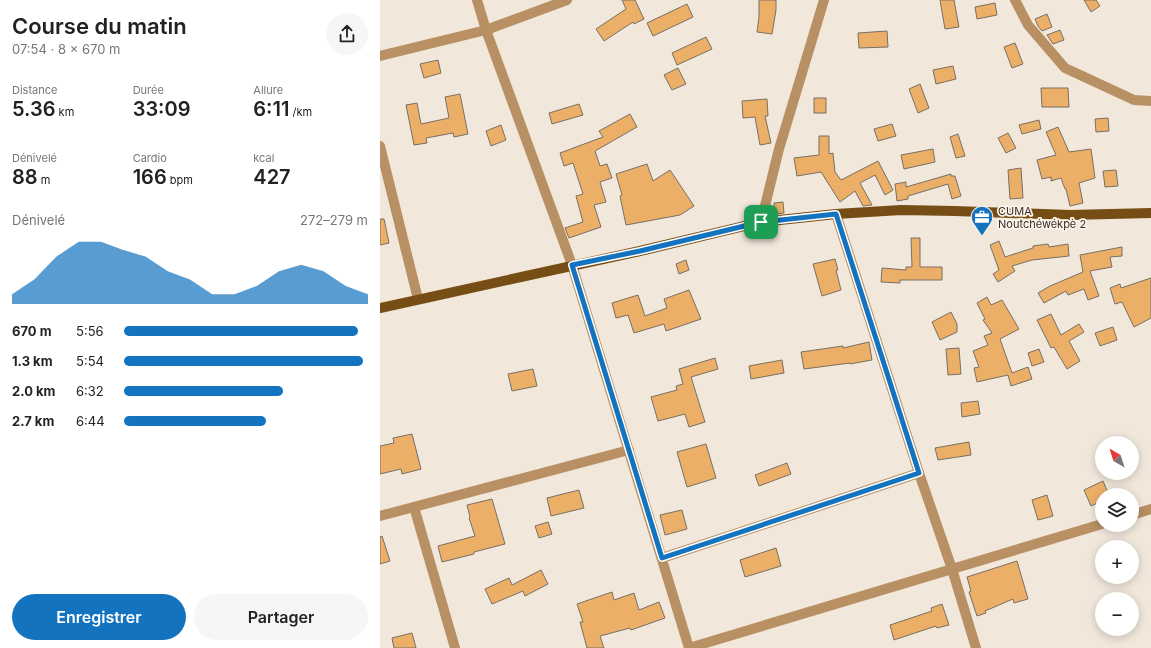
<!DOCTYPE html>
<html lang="fr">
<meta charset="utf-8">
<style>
body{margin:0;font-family:Inter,sans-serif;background:#f6f6f6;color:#222;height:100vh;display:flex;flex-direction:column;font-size:15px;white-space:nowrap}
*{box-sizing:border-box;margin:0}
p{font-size:13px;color:#767676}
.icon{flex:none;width:22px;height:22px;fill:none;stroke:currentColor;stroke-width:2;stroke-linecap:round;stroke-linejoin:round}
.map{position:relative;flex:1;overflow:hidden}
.details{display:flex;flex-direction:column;background:#fff;width:380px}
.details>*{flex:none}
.needle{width:26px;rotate:321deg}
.controls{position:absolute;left:715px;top:436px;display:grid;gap:8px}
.controls a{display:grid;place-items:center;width:44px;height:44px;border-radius:50%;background:#fff;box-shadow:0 2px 10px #0003;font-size:20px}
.pin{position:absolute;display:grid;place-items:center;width:34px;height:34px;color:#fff;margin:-17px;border-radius:8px;box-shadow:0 2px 6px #0006}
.round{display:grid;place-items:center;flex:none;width:42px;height:42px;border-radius:21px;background:#f6f6f6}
.headline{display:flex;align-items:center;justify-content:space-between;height:68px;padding:0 12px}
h1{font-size:22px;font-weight:600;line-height:30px}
.metrics{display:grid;grid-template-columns:repeat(3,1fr);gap:6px;height:68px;padding:4px 12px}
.metrics div{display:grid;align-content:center}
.metrics b{font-size:20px;font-weight:600}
.metrics small{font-size:11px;font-weight:400}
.metrics p{font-size:11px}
.chart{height:112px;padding:8px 12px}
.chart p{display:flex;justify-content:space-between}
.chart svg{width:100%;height:72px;margin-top:4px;fill:#1473bf;opacity:.7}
.action{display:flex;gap:8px;margin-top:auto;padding:8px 12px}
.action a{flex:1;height:46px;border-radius:24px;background:#1473bf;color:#fff;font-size:16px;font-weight:600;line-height:46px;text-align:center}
.action a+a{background:#f6f6f6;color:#222}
ul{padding:0 12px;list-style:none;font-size:13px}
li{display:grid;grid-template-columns:64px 48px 1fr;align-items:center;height:30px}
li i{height:10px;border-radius:5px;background:#1473bf}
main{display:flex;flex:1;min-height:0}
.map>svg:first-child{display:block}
</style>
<main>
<section class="details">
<div class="headline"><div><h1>Course du matin</h1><p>07:54 · 8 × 670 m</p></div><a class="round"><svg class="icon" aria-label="share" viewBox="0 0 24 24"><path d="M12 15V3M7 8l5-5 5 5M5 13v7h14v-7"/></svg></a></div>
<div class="metrics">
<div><p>Distance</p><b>5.36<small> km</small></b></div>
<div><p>Durée</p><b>33:09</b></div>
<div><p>Allure</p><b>6:11<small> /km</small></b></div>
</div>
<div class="metrics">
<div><p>Dénivelé</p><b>88<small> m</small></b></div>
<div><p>Cardio</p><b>166<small> bpm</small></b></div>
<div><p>kcal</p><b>427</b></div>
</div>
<div class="chart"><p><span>Dénivelé</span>272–279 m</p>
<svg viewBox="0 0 160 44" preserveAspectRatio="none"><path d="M0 44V38L10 29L20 15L30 6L40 6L50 11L60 15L70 24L80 29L90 38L100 38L110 33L120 24L130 20L140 24L150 33L160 38V44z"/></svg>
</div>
<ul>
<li><b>670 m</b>5:56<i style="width:96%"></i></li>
<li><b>1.3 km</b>5:54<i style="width:98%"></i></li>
<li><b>2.0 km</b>6:32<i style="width:65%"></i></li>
<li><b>2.7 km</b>6:44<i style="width:58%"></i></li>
</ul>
<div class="action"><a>Enregistrer</a><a>Partager</a></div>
</section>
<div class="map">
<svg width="771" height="648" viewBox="0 0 771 648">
<rect width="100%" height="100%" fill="#f1e7db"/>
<g fill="#ebaf68" stroke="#796f65">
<path d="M 242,0 L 255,0 L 264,19 L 254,24 L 253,22 L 224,41 L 216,29 L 246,9 Z"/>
<path d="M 379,0 L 396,0 L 396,10 L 392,34 L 377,32 L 379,17 Z"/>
<path d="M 560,0 L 574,0 L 579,27 L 565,29 Z"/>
<path d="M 704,0 L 716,0 L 720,6 L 711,12 Z"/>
<path d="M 615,3 L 617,15 L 597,19 L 595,7 Z"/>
<path d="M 307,4 L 313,17 L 273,36 L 267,23 Z"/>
<path d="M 667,14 L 672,27 L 662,31 L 658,26 L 655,19 Z"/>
<path d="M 680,30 L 684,40 L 673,44 L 667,35 Z"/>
<path d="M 507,31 L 508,47 L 479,48 L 478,33 Z"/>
<path d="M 326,37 L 332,49 L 297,65 L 292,53 Z"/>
<path d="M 635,43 L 643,64 L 632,68 L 624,47 Z"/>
<path d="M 58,60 L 61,73 L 44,78 L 40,64 Z"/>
<path d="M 573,66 L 576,79 L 556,84 L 553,70 Z"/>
<path d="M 298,68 L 306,84 L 292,90 L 284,75 Z"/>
<path d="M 540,84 L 549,108 L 538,113 L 529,89 Z"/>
<path d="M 661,88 L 688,88 L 689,107 L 662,107 Z"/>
<path d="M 80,94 L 88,134 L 74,137 L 73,133 L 46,138 L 47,143 L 34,145 L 26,105 L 37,103 L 41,124 L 69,118 L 65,97 Z"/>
<rect x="434" y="98" width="12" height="15"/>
<path d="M 387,99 L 388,116 L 385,116 L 391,143 L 380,145 L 375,117 L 363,118 L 362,101 Z"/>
<path d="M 199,104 L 203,115 L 172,124 L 169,113 Z"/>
<path d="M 250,114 L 257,127 L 215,151 L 220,166 L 227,164 L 232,178 L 220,182 L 226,202 L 214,205 L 221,227 L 189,238 L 185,228 L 203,222 L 196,196 L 203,194 L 193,163 L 184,166 L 180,153 L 223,137 L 219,131 Z"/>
<path d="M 728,118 L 729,131 L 716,132 L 715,119 Z"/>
<path d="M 659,120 L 661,129 L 642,134 L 639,125 Z"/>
<path d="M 512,124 L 516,136 L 498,141 L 494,129 Z"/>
<path d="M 121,125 L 126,140 L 111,146 L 106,131 Z"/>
<path d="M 678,127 L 689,152 L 711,149 L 715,178 L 699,183 L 703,203 L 690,206 L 686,189 L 685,189 L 681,178 L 671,181 L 671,177 L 662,179 L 657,160 L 676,155 L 666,132 Z"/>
<path d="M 628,133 L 636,148 L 626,153 L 618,138 Z"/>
<path d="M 578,134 L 585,156 L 576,158 L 570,137 Z"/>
<path d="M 439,136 L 449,136 L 449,154 L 453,153 L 455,172 L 461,180 L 498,161 L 513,190 L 505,195 L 495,175 L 480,183 L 492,205 L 483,206 L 475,191 L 460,202 L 441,172 L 417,176 L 414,158 L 439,155 Z"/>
<path d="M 553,149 L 555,162 L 524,169 L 521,155 Z"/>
<path d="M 267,164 L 273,181 L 290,170 L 314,206 L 300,215 L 246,225 L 240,196 L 242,195 L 236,174 Z"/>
<path d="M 641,168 L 643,198 L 630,199 L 628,170 Z"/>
<path d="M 736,170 L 738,186 L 725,187 L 723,171 Z"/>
<path d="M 571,174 L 571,176 L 575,176 L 581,196 L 572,199 L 568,184 L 528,196 L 528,199 L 517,201 L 515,184 L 526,182 L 526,187 Z"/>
<path d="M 403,202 L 404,213 L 395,214 L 394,203 Z"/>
<path d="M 0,219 L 4,219 L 9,243 L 0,245 Z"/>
<path d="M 531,238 L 540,238 L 540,267 L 562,267 L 562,280 L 520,280 L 520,283 L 501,282 L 502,268 L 526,270 L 526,267 L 532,267 Z"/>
<path d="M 619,241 L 625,257 L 653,248 L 653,246 L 668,244 L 669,247 L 688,244 L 689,256 L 652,260 L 632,266 L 635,271 L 618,282 L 613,274 L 619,270 L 610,245 Z"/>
<path d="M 742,247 L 742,256 L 730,257 L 732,267 L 710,271 L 719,296 L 708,300 L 704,289 L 688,295 L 686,291 L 664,303 L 658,293 L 670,286 L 703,272 L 700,255 Z"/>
<path d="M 455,259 L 458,270 L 456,270 L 461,290 L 442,296 L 433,264 Z"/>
<path d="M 306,260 L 309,270 L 299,274 L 296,264 Z"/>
<path d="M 771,278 L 771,318 L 754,327 L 742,302 L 735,304 L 730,288 L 740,284 L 741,288 Z"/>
<path d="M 309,290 L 321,319 L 286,331 L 284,324 L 254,333 L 248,315 L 236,318 L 232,303 L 258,295 L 265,316 L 287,308 L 284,299 Z"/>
<path d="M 607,297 L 611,305 L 622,300 L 639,329 L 620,339 L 632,373 L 648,367 L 652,379 L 631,386 L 628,375 L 597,382 L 594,368 L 599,367 L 593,351 L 608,345 L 604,336 L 612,333 L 603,320 L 605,319 L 597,303 Z"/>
<path d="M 571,312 L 577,324 L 577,332 L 560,340 L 552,322 Z"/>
<path d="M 671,314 L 681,335 L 699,324 L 704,332 L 689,341 L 700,361 L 687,369 L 674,347 L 671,348 L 657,320 Z"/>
<path d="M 733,327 L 737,340 L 720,346 L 715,333 Z"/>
<path d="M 489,342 L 492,360 L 470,364 L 470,363 L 424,369 L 421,352 L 463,346 L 463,348 Z"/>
<path d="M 579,348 L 581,374 L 568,375 L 566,349 Z"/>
<path d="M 659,349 L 664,362 L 652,366 L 648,353 Z"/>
<path d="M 335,358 L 338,369 L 311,377 L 325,422 L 309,427 L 305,414 L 278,421 L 271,397 L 297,390 L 296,386 L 303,384 L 299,369 Z"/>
<path d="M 402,360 L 404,373 L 371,379 L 369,366 Z"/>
<path d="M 153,369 L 157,386 L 132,391 L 128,374 Z"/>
<path d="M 598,401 L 600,414 L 582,417 L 581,403 Z"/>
<path d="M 32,434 L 41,469 L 22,474 L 21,469 L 0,474 L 0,446 L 14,443 L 13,438 Z"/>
<path d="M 589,442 L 591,455 L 558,460 L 555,448 Z"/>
<path d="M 326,444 L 336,478 L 307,487 L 297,452 Z"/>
<path d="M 407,463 L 411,474 L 379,486 L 375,475 Z"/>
<path d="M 723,481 L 729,495 L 722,495 L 722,501 L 711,506 L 704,490 Z"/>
<path d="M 199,490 L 204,508 L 171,516 L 167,498 Z"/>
<path d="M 667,495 L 673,516 L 658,520 L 652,500 Z"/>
<path d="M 112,499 L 125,544 L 94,552 L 94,554 L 62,562 L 58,546 L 95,536 L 89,518 L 90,517 L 87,505 Z"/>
<path d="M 302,510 L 307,529 L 285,535 L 280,515 Z"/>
<path d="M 168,522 L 172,534 L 159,538 L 155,526 Z"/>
<path d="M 2,536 L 10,561 L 0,564 L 0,537 Z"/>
<path d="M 396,548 L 401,566 L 365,577 L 360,560 Z"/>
<path d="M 637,561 L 648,599 L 634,603 L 633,599 L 605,611 L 606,613 L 597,616 L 589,592 L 591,591 L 587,577 Z"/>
<path d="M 161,570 L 168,584 L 145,596 L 143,591 L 112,604 L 105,589 L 129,578 L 132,585 Z"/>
<path d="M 232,592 L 234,600 L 254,593 L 259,610 L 279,602 L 285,618 L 251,630 L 250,628 L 220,636 L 224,648 L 207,648 L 200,622 L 203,622 L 197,604 Z"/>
<path d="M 562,604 L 569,625 L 557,628 L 556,626 L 514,640 L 510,625 L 552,611 L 551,608 Z"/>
<path d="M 32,633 L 36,648 L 14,648 L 12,638 Z"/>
</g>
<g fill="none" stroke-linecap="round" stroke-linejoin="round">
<g stroke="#b89063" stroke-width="10">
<path d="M 97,0 L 106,30 L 192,265 L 309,648"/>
<path d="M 635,0 L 648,25 L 685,68 L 754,100 L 771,101"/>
<path d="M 0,56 L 106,30 L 187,0"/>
<path d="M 0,146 L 38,299"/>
<path d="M 456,214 L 539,473 L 572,569 L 596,648"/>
<path d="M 381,222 L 399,149 L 444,0"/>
<path d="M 34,507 L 75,648"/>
<path d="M 752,515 L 771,509"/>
<path d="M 0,516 L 249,450"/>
<path d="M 282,558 L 539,473"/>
<path d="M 309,648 L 722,524"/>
</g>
<path stroke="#764d15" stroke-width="10" d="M 0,308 L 260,251 L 381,222 L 456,214 L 521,210 L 575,211 L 690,215 L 771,213"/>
</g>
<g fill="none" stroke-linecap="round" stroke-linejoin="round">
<g stroke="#fff" stroke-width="8">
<path id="route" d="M 456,214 L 539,473 L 282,558 L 192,265 L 260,251 L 381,222 Z"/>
</g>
<use href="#route" stroke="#1473bf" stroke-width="5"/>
</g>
<defs>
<g id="office-pin" transform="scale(1.15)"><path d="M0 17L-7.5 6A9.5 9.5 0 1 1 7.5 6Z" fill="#1473bf" stroke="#fff4e8"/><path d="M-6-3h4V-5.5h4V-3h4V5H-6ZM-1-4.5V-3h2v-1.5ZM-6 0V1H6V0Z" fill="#fff"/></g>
</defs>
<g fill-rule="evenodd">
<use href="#office-pin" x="602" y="217"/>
</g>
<g text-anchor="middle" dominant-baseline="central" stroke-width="3.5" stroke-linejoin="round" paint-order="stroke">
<g font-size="11" fill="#332f2b" stroke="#fff4e8" text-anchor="start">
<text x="618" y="211">CUMA<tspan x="618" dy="13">Noutchéwékpè 2</tspan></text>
</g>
</g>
</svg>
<div class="controls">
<a><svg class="needle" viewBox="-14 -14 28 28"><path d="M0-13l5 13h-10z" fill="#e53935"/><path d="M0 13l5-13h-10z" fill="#767676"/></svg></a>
<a><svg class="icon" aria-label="layers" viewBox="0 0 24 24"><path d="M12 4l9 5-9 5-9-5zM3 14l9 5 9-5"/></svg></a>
<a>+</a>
<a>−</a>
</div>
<div class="pin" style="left:381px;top:222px;background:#1e9e55"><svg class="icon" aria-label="arrive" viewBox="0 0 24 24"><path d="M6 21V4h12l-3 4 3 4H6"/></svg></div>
</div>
</main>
